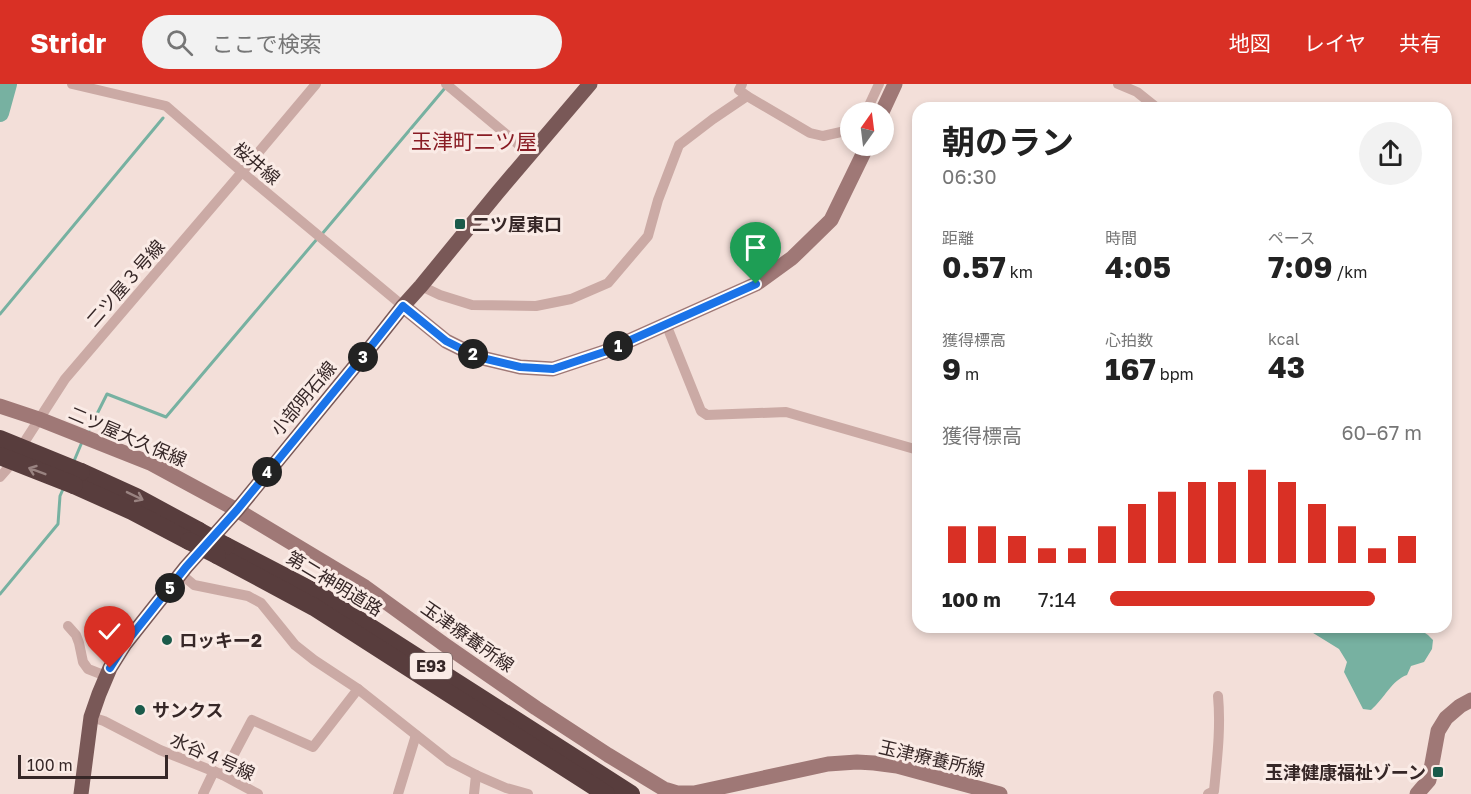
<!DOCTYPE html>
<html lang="ja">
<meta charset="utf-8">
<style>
body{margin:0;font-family:"Golos Text","Noto Sans JP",sans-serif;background:#f2f2f2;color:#222;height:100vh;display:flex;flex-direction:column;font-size:22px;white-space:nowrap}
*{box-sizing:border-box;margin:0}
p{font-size:20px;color:#767676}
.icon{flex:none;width:33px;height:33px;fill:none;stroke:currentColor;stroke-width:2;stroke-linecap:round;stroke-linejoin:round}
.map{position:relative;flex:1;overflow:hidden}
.details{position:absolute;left:912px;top:18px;width:540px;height:531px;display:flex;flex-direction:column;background:#fff;border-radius:18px;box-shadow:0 3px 9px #0003}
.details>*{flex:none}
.needle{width:39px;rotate:14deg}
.buttons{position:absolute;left:840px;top:18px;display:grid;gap:12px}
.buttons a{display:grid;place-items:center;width:54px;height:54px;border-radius:50%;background:#fff;box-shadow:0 3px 9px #0003;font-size:30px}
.scale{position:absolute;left:18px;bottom:15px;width:150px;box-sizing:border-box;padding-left:6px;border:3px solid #362727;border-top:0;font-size:16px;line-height:21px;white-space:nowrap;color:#362727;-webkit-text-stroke:4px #faebe6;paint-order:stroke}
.pin{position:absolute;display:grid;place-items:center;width:51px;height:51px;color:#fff;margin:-62px -26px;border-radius:50% 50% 50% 0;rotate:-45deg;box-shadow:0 0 6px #0007}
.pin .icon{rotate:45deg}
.km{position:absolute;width:30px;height:30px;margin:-15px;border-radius:50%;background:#222;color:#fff;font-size:16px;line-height:30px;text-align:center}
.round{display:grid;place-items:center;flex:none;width:63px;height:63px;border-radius:32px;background:#f2f2f2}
.summary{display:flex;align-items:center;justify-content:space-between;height:102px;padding:0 30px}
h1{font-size:33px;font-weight:700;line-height:45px}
.stats{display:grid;grid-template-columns:repeat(3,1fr);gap:9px;height:102px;padding:6px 30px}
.stats div{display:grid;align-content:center}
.stats b{font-size:30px;font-weight:700}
.stats small{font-size:16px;font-weight:400}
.stats p{font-size:16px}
.chart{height:168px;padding:12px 30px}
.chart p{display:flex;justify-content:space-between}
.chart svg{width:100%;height:108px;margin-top:6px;stroke:#d93025;stroke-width:6}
ul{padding:0 30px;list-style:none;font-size:20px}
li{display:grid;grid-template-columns:96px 72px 1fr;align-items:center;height:45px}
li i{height:15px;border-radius:8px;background:#d93025}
header{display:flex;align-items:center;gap:36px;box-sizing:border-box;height:84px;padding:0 30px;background:#d93025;color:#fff}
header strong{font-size:28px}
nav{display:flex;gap:33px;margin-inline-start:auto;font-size:21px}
.search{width:420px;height:54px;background:#f2f2f2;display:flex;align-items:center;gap:15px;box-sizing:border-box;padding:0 21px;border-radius:33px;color:#767676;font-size:22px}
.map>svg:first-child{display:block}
</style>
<header>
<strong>Stridr</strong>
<div class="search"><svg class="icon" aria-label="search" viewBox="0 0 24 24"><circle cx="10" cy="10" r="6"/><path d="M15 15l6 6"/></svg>ここで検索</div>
<nav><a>地図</a><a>レイヤ</a><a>共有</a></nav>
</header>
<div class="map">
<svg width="1471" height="710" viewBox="0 0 1471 710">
<rect width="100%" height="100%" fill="#f3dfd9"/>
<path fill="#77b1a1" d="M 1293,543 L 1416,543 L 1428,551 L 1433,556 L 1432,565 L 1424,578 L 1411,582 L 1407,591 C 1392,596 1384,615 1371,626 L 1363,625 L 1344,588 L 1347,578 L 1339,565 L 1305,544 L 1298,547 Z"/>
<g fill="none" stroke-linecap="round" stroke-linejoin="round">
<g stroke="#77b1a1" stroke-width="3">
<path d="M 322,150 L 445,4"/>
<path d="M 0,230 L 163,34"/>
<path d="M 87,350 L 107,310 L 166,333 L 317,155"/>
<path d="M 74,377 L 82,358"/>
<path d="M 0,510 L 58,440 L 60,412 L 64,403"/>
</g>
<path stroke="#77b1a1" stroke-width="18" d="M 0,29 L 8,0"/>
<g stroke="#cbaaa5" stroke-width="10">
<path d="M 72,0 L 166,22 L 242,88 L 403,222"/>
<path d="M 446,0 L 531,71"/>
<path d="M 742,0 L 739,6 L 747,12"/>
<path d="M 1118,0 L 1137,8 L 1157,24"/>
<path d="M 866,28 L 879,0"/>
<path d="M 421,202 L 440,211 L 472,221 L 536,222 L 571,215 L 608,199 L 648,152 L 658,116 L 679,61 L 713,35 L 747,12 L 810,49 L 823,52 L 850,46"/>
<path d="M 666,240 L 701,327 L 707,331 L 786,328 L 918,366"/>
<path d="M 0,393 L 7,385 L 65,295 L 242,88 L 316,0"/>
<path d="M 181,490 L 194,501 L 248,512 L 261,519 L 295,561 L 314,576 L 358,605 L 449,677 L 476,691 L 506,704 L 528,710"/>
<path d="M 68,542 L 76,551 L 79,559 L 83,578 L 88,585 L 106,592"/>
<path d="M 91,633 L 104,637 L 160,666 L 223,691 L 258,710"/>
<path d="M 223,691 L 252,636 L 313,663 L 358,605"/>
<path d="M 203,710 L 214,687"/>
<path d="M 398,710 L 416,651"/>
<path d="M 474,710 L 476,691"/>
<path d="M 1208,710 L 1214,707 C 1217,675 1221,644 1218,612"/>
</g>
<g stroke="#9f7876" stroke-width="15">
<path d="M 882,28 L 895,0"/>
<path d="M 403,222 L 446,257 L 478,273 L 520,283 L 553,285 L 604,268 L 756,200 L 792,174 L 831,136 L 867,62"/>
<path d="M 0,322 L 39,335 L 150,379 L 237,426 L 365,503 L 445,561 L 536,624 L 608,671 L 664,705 L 677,709 L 694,709 L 828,680 L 857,678 L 874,679 L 897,682 L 1000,710"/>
<path d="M 1417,710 L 1429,696 L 1438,647 L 1446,634 L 1460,622 L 1471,616"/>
</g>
<path stroke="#795857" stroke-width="15" d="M 81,710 L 91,633 L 99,610 L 110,584 L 125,560 L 186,483 L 237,426 L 373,260 L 403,222 L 421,202 L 498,108 L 590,0"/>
<g stroke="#583d3d" stroke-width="18">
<path d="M 81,388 L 136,413 L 199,447"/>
<path d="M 74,401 L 132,427 L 189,457"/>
<path d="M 226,462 L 320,511 L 631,710"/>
<path d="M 217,471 L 314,523 L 606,710"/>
</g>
<g stroke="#583d3d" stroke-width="18">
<path d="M 0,355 L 81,388"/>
<path d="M 0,372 L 74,401"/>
<path d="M 199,447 L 226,462"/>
<path d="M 189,457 L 217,471"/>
</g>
</g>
<defs><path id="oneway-shaft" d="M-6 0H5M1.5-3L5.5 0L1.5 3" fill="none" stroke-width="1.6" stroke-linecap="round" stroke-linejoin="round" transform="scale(1.5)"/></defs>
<g stroke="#998381">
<use href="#oneway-shaft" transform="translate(37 387) rotate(-159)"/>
<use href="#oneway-shaft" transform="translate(135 412) rotate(26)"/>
</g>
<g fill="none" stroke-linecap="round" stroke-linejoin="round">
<g stroke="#fff" stroke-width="12">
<path id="route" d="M 110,584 L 125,560 L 186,483 L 237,426 L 373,260 L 403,222 L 446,257 L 478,273 L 520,283 L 553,285 L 604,268 L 756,200"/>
</g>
<use href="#route" stroke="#1a73e8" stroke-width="8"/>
</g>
<g fill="#1a5a4a" stroke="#faebe6" stroke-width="2">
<rect x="454" y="134" width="12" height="12" rx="3"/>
<circle cx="167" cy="556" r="6"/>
<circle cx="140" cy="626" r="6"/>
<rect x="1432" y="682" width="12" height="12" rx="3"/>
</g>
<g text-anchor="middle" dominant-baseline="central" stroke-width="6" stroke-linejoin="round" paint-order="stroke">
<rect fill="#faebe6" stroke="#716260" stroke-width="1.5" x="410" y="569" width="42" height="26" rx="4.5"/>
<g font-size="16" font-weight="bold" fill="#362727">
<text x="431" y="582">E93</text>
</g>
<g font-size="18" fill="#362727" stroke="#faebe6">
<text transform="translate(257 79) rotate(40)">桜井線</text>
<text transform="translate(125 199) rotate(-49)">二ツ屋３号線</text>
<text transform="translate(303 314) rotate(-50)">小部明石線</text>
<text transform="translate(128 352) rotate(23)">二ツ屋大久保線</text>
<text transform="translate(335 499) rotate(31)">第二神明道路</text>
<text transform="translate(468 552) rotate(35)">玉津療養所線</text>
<text transform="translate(213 672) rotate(24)">水谷４号線</text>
<text transform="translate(932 674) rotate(13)">玉津療養所線</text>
</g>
<g font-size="18" font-weight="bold" fill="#362727" stroke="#faebe6" text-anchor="start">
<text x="472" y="140">二ツ屋東口</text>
<text x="179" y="556">ロッキー2</text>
<text x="152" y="626">サンクス</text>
<text x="1426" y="688" text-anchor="end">玉津健康福祉ゾーン</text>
</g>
<g font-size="21" fill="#891c24" stroke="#faebe6">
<text x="474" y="57">玉津町二ツ屋</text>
</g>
</g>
</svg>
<div class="buttons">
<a><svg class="needle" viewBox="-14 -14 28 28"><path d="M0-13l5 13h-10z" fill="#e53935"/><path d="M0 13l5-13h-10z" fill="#767676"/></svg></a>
</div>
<div class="scale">100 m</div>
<div class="pin" style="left:756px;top:200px;background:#1e9e55"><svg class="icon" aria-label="arrive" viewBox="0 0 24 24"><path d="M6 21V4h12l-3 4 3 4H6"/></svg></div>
<div class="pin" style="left:110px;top:584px;background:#d93025"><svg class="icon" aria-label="check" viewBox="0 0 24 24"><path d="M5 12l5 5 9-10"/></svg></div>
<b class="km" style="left:618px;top:262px">1</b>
<b class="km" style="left:473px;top:270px">2</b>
<b class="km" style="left:363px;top:273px">3</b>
<b class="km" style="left:267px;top:388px">4</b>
<b class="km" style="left:170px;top:504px">5</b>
<section class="details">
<div class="summary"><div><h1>朝のラン</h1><p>06:30</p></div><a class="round"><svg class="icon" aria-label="share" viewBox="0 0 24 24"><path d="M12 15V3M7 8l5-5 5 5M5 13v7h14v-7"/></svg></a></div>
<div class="stats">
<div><p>距離</p><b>0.57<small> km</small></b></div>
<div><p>時間</p><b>4:05</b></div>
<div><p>ペース</p><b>7:09<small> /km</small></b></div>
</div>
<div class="stats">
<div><p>獲得標高</p><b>9<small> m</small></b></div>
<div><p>心拍数</p><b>167<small> bpm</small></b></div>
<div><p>kcal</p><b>43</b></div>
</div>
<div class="chart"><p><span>獲得標高</span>60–67 m</p>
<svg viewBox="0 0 160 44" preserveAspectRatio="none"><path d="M5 44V29M15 44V29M25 44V33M35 44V38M45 44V38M55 44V29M65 44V20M75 44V15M85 44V11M95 44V11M105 44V6M115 44V11M125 44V20M135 44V29M145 44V38M155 44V33"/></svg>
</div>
<ul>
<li><b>100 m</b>7:14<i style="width:85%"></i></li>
</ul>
</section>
</div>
